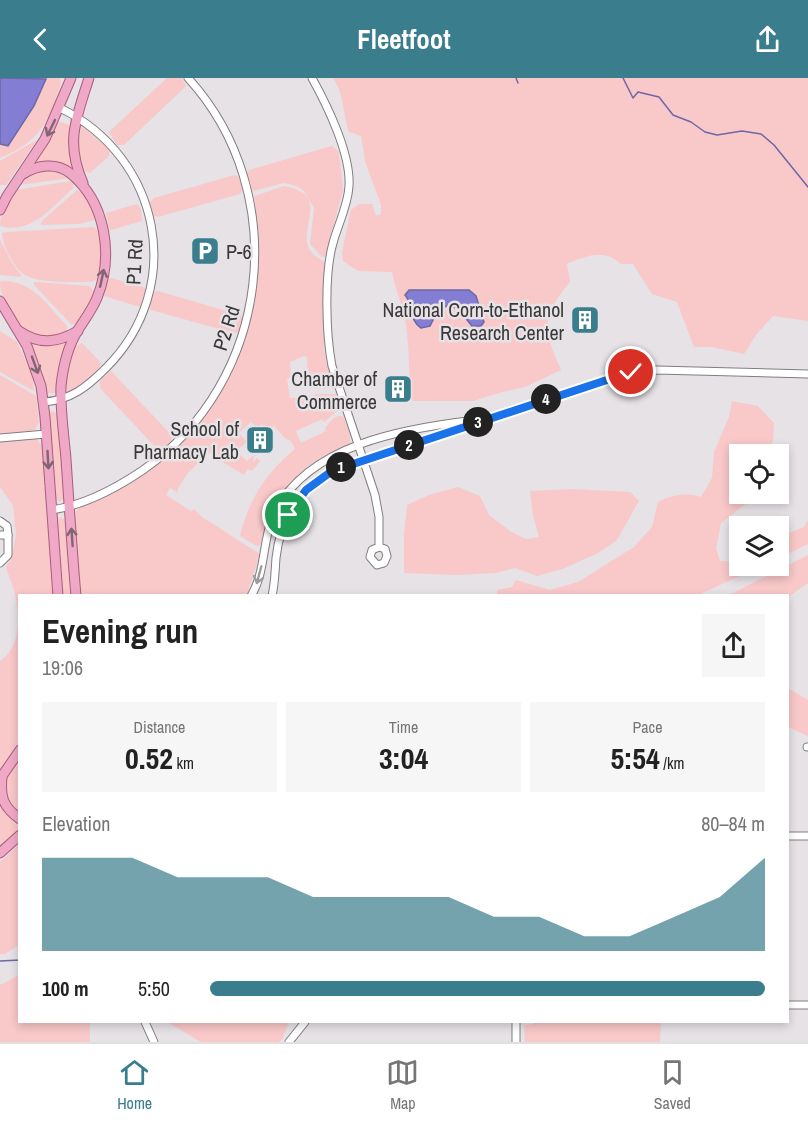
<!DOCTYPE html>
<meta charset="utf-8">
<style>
body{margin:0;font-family:"Archivo Narrow",sans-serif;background:#f6f6f6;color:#222;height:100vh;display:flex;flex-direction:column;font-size:22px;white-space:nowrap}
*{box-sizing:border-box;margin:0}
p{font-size:20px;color:#767676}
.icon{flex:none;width:33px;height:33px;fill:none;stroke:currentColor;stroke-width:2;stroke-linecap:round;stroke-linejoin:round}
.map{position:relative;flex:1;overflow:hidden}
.panel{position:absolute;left:18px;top:516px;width:771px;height:429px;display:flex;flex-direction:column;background:#fff;border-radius:0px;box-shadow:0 3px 9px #0003}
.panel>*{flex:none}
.buttons{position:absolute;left:729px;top:366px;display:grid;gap:12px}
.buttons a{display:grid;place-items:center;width:60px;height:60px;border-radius:0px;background:#fff;box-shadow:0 3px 9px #0003;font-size:30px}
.pin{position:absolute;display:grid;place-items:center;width:51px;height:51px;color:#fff;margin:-26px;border:3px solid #fff;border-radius:50%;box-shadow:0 2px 6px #0007}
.km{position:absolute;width:30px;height:30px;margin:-15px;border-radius:50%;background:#222;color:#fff;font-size:16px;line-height:30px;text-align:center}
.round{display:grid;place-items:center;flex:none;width:63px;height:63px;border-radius:0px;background:#f6f6f6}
.overview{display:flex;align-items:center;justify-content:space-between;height:102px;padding:0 24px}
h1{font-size:33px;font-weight:700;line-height:45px}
.figures{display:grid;grid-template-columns:repeat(3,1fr);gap:9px;height:102px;padding:6px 24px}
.figures div{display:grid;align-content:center;border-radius:0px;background:#f6f6f6;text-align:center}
.figures b{font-size:30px;font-weight:700}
.figures small{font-size:16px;font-weight:400}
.figures p{font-size:16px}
.chart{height:168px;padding:12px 24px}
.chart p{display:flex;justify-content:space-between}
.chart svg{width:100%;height:108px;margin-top:6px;fill:#3a7d8d;opacity:.7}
ul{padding:0 24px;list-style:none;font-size:20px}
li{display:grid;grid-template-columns:96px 72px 1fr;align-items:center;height:45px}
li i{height:15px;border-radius:8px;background:#3a7d8d}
header{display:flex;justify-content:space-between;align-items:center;height:78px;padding:0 24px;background:#3a7d8d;color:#fff;font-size:27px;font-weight:700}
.tabs{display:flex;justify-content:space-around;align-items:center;height:84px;border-top:2px solid #e0e0e0;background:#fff;font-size:16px;color:#767676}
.tabs a{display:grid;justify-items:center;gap:3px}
.tabs .current{color:#3a7d8d}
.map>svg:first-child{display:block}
</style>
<header><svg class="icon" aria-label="back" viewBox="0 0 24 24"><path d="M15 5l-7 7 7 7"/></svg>Fleetfoot<svg class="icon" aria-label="share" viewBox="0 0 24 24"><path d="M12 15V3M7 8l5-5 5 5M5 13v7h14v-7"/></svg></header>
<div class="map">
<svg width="808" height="964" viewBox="0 0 808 964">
<rect width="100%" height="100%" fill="#e6e2e6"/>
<g fill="#f9c8c9">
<path d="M 0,0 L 60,0 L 61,5 C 50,45 38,64 0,80 Z"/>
<path d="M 167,0 L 182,0 L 186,8 L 124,67 L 117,67 L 109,54 Z"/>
<path d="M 333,0 L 808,0 L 808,243 L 773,238 L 756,257 L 744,276 L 712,269 L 694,269 L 677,224 L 652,216 L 633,186 L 621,186 C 604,170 585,178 567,186 L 570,204 C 540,240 543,251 561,292 L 525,309 L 502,314 L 473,323 L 413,323 C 408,298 410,273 406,248 C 404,230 395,212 392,194 L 358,193 L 343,183 L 342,174 L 351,132 L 359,126 L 372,126 L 376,138 L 381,136 L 381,127 L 365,83 L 361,58 L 349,54 C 343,37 344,15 333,0 Z"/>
<path d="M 57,43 L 70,47 L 70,72 L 75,94 L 32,88 Z"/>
<path d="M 80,46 L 110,72 L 109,78 L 90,95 L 83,93 C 79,80 73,58 80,46 Z"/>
<path d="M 37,62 L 6,107 L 0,107 L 0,83 Z"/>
<path d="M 332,68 L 339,74 L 343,112 L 325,179 L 322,179 L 310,166 L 314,130 L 303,112 L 294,107 L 283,105 L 253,113 L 250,110 L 246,97 L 249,92 Z"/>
<path d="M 44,91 L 58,92 L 70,100 L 19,107 L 30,96 Z"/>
<path d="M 235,97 L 239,99 L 243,111 L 240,116 L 158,139 L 153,137 L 150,124 L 154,120 Z"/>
<path d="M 71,103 L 74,105 L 73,110 C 52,129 31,157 0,148 L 1,138 L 15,112 Z"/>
<path d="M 284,108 C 330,116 300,148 308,168 C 311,177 318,180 325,184 L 324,273 L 333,307 L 325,311 L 315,308 L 308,293 L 307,279 L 304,278 L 290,284 L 291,299 L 287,301 L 290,320 L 313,320 L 315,316 L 336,316 L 341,330 L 324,344 L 322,341 L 296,353 L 301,365 L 326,353 L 325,350 C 330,344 334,337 343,338 L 350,357 L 350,365 C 342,373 330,373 321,379 C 288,399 270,429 261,466 L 257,468 L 240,458 C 248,422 267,394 295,371 L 291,363 L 285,360 L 274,348 L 267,352 L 262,346 L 257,350 L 251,344 L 239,355 L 247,364 L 236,373 L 247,383 L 254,377 L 253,384 L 257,380 L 260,383 L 252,393 L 248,391 L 244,397 L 221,383 L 218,384 L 209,374 L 187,396 L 177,412 L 179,415 L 170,410 L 166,417 L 191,433 L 194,431 L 202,439 L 260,476 L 247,517 L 81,517 L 75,445 L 76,433 C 85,423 101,420 113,415 C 131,405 150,391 166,380 C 179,372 190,355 199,343 C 255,272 264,205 252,119 Z"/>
<path d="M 77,112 C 87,116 95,132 94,142 L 79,146 L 41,147 L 42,143 Z"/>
<path d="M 137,126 L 141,131 L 142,143 L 111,152 L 109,150 L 106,135 Z"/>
<path d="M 94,149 C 107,159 101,186 98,201 L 92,204 C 76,204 44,205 29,199 C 15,194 3,169 2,155 L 7,154 Z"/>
<path d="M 0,162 L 12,185 L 21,197 L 21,199 L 0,197 Z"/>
<path d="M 111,200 L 146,210 L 140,229 L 104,218 L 107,202 Z"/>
<path d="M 5,203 C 35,205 47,227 67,248 L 66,256 C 60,257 49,262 43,261 C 22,259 0,224 0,204 Z"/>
<path d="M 34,204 L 90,208 L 94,215 C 89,227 83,243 72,247 L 34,207 Z"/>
<path d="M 158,213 L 240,237 L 243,240 L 239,254 L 234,255 L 151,232 L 149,227 L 153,215 Z"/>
<path d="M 0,253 L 17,264 L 32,296 L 34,313 L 0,294 Z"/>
<path d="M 69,261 L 58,312 L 54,315 L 47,315 L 28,262 Z"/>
<path d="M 82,265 L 101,285 C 96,299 81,309 67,316 L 65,297 L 73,270 Z"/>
<path d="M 111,293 L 172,358 L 171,364 L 159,373 L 100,310 L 100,303 Z"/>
<path d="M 0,297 L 36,318 L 39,343 L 35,352 L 0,357 Z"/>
<path d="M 732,323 L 758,328 L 774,345 L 773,363 L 765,376 L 740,376 L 740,416 L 755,416 L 752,421 L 721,445 L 716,470 L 720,483 L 735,484 L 739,482 L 740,488 L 761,488 L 698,517 L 497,517 L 497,512 L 512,509 L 516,502 L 550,512 L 578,504 L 634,469 L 652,449 L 658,424 C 672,417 686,414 701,419 L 712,400 L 714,374 L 729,339 Z"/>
<path d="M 52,333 L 59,337 L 65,419 L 61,423 L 55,422 L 47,338 Z"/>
<path d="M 36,360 L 42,368 L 45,407 L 41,409 L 50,408 L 58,517 L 20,518 L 19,757 L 0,775 L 0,583 C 22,569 20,535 14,512 C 12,504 8,497 6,489 L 12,478 L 16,456 L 13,427 L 0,409 L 0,364 Z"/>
<path d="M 458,409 L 480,418 L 489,437 L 510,453 L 526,461 L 539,459 L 533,438 L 530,413 L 573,411 L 630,414 L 639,423 L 617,462 L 598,475 L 565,490 L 537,498 L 515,490 L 495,495 L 457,497 L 404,495 L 404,458 L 407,427 L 429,417 Z"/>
<path d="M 60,439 L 67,443 L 71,517 L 61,517 L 56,443 Z"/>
<path d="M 808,442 L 808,466 L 779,480 L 779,459 L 804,449 Z"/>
<path d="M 808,477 L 808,505 L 788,519 L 729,517 Z"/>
<path d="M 788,610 L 808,622 L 808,658 L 788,649 Z"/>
<path d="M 19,766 L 19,867 L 5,876 L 0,876 L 0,784 Z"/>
<path d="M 19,897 L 20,944 L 90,944 L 90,964 L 0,964 L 0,907 Z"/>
<path d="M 167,944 L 289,944 L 282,962 L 278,964 L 201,964 Z"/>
<path d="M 535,944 L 661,944 L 660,964 L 525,964 L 524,947 L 533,946 Z"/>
</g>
<g fill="#837dd3" stroke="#6d68a5" stroke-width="1.5">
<path d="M 0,0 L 46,1 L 34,28 L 8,68 L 0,66 Z"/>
<path d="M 409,212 L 469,212 L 476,218 L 484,244 L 481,248 L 472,248 L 458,231 L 448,227 L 437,234 L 430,248 L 421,250 C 409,243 414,227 405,217 Z"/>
</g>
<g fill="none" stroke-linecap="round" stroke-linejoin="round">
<g stroke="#6d68a5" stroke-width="1.5">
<path d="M 516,0 L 518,5"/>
<path d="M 623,0 L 633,20 L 638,14 L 659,19 L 673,37 L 691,44 L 705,54 L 717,57 L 742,53 L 761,56 L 774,67 L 808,109"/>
<path d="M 0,883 L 20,882"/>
</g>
<g stroke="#817d80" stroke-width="9">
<g id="minor">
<path d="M 312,0 C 327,27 351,76 349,108 C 348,128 338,146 333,165 C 324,196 326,257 332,288 L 375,417 L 379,439 L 379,469 L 372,472 L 370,479 L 377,487 L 384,485 L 387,478 L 385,471 L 379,469"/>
<path d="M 44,324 C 71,322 87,309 106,290 C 187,209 161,79 60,30"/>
<path d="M 0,360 L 46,356"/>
<path d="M 52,432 C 85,427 115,411 143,392 C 271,304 293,115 188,0"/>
<path d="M 0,443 L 7,448 L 8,457 L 0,457"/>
<path d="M 0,485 L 8,477 L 8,457"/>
<path d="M 251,518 C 266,493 262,464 273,438 C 306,366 406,350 476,342"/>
<path d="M 272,518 C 275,505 275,493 276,480 C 280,442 299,411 332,393 L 635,293 L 657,292 L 808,296"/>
<path d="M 807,669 L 808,669"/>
<path d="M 788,758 L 808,758"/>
<path d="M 788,927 L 808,927"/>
<path d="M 145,944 L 154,964"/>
<path d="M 516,944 L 516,964"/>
<path d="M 289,964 L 305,944"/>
</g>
</g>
<g stroke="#a95c7d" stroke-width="11">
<g id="major">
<path d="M 23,96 C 37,87 56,84 70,95 C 106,124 114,178 97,220 C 92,232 85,241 78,252 C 68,268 63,289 61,308 C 60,332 64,357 66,381 C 69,426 72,472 76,518"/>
<path d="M 83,105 C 65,64 76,41 89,0"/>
<path d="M 0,132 L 7,118 L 45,61 L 71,0"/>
<path d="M 0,223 L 27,268 L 41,308 L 45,339 L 58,518"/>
<path d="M 19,253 C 39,267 57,265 78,253"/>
<path d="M 2,699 C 0,719 3,729 20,741"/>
<path d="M 0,701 L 20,672"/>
<path d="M 0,775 L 20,757"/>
</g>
</g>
<use href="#minor" stroke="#fff" stroke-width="7"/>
<use href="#major" stroke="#efa9c7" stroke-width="9"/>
</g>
<defs><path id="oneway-shaft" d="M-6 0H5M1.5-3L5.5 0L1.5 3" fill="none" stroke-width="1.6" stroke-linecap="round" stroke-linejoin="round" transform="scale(1.5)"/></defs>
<g stroke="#826572">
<use href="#oneway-shaft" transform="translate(51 50) rotate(116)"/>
<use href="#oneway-shaft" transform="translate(102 200) rotate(-78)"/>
<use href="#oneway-shaft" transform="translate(35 287) rotate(70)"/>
<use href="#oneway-shaft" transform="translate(48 382) rotate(87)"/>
<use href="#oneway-shaft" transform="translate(72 459) rotate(-94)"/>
</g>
<use stroke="#9c9c9c" href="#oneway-shaft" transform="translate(259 497) rotate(105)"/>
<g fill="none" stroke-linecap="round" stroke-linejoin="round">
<g stroke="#fff" stroke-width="12">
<path id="route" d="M 288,437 L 306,412 L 332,393 L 631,294"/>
</g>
<use href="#route" stroke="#1a73e8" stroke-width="8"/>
</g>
<defs>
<g id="parking-square" transform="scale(1.5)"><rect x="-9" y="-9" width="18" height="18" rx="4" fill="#3a7d8d" stroke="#e6e2e6"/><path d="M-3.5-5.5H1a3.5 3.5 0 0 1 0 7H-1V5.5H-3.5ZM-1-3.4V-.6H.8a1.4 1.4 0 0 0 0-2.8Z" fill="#fff"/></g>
<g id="building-square" transform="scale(1.5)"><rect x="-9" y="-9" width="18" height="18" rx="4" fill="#3a7d8d" stroke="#e6e2e6"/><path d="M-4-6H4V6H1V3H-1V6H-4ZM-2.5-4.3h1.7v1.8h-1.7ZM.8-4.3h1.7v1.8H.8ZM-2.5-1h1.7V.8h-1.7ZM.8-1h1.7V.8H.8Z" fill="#fff"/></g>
</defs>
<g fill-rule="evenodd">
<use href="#parking-square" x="205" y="173"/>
<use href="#building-square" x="585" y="242"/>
<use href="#building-square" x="398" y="311"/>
<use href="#building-square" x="260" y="362"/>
</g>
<g text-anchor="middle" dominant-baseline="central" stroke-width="5" stroke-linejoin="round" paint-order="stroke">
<g font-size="20" fill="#3a3839" stroke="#e6e2e6" text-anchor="end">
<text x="226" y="173" text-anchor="start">P-6</text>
<text x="564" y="231">National Corn-to-Ethanol<tspan x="564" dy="23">Research Center</tspan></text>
<text x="377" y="300">Chamber of<tspan x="377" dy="23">Commerce</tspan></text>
<text x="239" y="350">School of<tspan x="239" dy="23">Pharmacy Lab</tspan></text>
</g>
<g font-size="20" fill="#3a3839" stroke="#e6e2e6">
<text transform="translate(134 184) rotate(-87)">P1 Rd</text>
<text transform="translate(226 250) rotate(-72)">P2 Rd</text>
</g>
</g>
</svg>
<div class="buttons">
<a><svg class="icon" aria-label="locate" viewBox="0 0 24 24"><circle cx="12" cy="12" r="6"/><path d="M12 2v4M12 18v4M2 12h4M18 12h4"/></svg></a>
<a><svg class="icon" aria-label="layers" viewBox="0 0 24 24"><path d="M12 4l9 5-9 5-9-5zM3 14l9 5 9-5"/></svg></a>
</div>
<div class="pin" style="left:288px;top:437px;background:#1e9e55"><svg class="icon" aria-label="arrive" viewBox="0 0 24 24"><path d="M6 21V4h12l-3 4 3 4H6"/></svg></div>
<div class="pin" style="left:631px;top:294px;background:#d93025"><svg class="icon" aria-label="check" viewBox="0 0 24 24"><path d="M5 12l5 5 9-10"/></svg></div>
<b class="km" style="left:341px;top:389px">1</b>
<b class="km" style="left:409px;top:367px">2</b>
<b class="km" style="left:478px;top:344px">3</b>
<b class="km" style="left:546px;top:321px">4</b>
<section class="panel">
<div class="overview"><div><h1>Evening run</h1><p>19:06</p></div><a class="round"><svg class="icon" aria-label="share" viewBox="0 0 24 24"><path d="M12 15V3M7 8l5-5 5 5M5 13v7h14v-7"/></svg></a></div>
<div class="figures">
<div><p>Distance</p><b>0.52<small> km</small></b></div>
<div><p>Time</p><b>3:04</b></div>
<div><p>Pace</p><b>5:54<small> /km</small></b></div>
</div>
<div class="chart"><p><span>Elevation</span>80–84 m</p>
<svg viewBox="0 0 160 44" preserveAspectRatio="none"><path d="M0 44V6L10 6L20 6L30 14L40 14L50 14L60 22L70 22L80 22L90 22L100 30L110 30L120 38L130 38L140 30L150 22L160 6V44z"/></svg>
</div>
<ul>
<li><b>100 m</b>5:50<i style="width:100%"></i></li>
</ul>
</section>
</div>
<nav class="tabs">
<a class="current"><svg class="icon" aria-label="home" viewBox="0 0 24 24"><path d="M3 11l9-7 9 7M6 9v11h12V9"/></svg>Home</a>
<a><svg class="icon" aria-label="map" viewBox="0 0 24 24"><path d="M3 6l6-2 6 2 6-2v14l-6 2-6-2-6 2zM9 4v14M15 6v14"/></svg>Map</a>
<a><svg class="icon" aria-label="saved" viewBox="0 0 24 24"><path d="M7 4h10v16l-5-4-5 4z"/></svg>Saved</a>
</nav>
